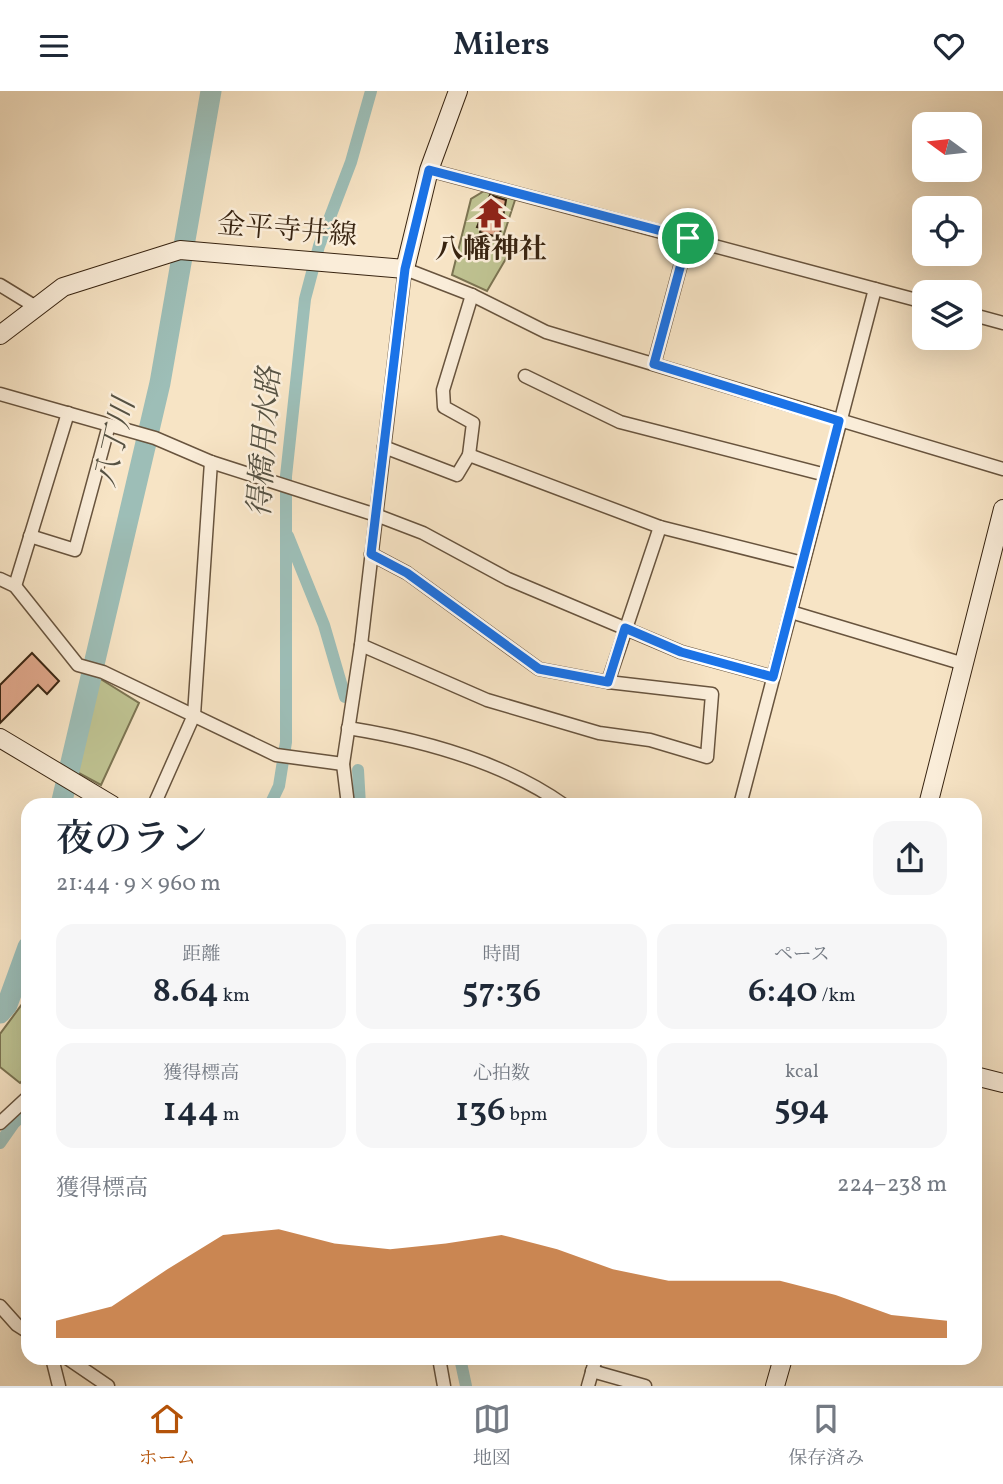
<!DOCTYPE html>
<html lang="ja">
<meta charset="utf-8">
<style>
body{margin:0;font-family:Vollkorn,"Noto Serif JP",serif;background:#f6f6f7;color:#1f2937;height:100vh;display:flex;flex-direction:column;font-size:26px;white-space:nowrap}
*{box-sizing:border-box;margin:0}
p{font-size:23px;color:#747a83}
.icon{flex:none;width:38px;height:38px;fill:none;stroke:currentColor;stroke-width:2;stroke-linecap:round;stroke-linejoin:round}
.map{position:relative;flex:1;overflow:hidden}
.side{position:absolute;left:21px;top:707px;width:961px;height:567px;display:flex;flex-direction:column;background:#fff;border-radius:21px;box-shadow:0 7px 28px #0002}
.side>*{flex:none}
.needle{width:46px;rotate:285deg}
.controls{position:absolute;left:912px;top:21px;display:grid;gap:14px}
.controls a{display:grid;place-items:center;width:70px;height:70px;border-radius:14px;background:#fff;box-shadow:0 7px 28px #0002;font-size:35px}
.pin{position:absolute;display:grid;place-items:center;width:60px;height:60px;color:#fff;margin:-30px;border:4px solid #fff;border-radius:50%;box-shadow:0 2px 7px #0007}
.round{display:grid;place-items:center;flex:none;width:74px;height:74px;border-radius:21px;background:#f6f6f7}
.headline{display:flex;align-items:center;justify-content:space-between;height:119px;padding:0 35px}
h1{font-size:38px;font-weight:600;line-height:52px}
.figures{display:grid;grid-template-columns:repeat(3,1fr);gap:10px;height:119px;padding:7px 35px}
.figures div{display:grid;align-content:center;border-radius:18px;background:#f6f6f7;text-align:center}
.figures b{font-size:35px;font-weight:600}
.figures small{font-size:19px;font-weight:400}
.figures p{font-size:19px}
.chart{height:196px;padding:14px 35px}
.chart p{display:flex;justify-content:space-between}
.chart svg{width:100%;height:126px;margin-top:7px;fill:#b45309;opacity:.7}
header{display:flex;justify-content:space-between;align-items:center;height:91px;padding:0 35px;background:#fff;font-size:32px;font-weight:600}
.dock{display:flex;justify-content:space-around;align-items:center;height:98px;border-top:2px solid #e0e1e3;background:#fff;font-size:19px;color:#747a83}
.dock a{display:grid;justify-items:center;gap:4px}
.dock .selected{color:#b45309}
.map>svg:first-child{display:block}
</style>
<header><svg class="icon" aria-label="menu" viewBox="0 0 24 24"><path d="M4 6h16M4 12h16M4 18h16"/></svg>Milers<svg class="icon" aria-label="heart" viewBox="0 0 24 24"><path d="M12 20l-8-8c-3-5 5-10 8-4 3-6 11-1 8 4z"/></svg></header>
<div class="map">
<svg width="1003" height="1295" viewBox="0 0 1003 1295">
<rect width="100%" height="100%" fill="#f7e4c5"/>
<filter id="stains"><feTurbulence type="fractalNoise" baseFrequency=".00286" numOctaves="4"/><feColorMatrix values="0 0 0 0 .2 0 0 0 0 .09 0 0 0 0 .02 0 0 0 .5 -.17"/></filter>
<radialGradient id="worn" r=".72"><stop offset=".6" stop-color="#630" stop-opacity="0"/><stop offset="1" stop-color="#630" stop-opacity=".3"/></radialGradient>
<g fill="#bfc392" stroke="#7c7452" stroke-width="2">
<path d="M 489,97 L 516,106 L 503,146 L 511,159 L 487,200 L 452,184 L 471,108 Z"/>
<path d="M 99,587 L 139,612 L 101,694 L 75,680 Z"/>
<path d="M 28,905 L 28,984 L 20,992 L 0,976 L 0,943 Z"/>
</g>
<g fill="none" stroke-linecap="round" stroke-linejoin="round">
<g stroke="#9dbeb7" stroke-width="12">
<path d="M 288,445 L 324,534 L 345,606"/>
<path d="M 358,679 L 360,714"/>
<path d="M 270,714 L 279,695 L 286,651 L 286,385 L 305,208 L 319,155 L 351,71 L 371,0"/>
<path d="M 0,1052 L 14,1032 L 28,1019"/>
<path d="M 460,1267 L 466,1295"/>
</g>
<g stroke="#9dbeb7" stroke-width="21">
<path d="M 61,714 L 160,292 L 211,0"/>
<path d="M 0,922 L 7,914 L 28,856"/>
</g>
</g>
<g fill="#e1a88c" stroke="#382411" stroke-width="2">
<path d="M 490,104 L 506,109 L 500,143 L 495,142 L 494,145 L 480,141 L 481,137 L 477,136 Z"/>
<path d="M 32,562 L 59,590 L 47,603 L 38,594 L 0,632 L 0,594 Z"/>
</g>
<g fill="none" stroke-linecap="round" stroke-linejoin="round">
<g stroke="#68543e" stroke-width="15">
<g id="street">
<path d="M 429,79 L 924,211"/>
<path d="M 0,194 L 36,216"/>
<path d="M 970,223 L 1003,232"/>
<path d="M 654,273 L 688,147"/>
<path d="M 525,285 L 620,331 L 826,384"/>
<path d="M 0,303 L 155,347 L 211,371 L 376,424 L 423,442 L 508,488 L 681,561 L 773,586"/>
<path d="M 384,356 L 457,384 L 469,364 L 660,436 L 803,472"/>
<path d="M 469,364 L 473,332 L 444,316 L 443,299 L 472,204"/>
<path d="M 30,445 L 75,459 L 109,334"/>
<path d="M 0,488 L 15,495 L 78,574 L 103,581 L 276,664 L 343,673"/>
<path d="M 15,495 L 68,322"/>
<path d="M 791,521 L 964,573"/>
<path d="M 361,554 L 487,609 L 599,642 L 650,649 L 707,666 L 712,603 L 608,591 L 539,578 L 407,482 L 371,463"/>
<path d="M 608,591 L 660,436"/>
<path d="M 348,637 C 423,649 502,670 564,714"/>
<path d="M 154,714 L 194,624 L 211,371"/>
<path d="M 348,714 L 343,673 L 361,554 L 405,178 L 472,204 L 546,241 L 1003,378"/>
<path d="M 740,714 L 875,198"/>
<path d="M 0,1032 L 28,1006"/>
<path d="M 0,1215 L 17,1234 L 28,1241"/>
<path d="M 52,1267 L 59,1295"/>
<path d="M 67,1267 L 108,1295"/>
<path d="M 439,1267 L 444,1295"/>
<path d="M 592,1280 L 645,1295"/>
<path d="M 588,1295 L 596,1267"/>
</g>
</g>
<g stroke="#382411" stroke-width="20">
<g id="secondary">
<path d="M 0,244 L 63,196 L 180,159 L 405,178 L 429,79 L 458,0"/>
<path d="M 0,647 L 112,714"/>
<path d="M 928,714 L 1003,418"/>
<path d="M 975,985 L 1003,992"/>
<path d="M 775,1295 L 783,1267"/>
</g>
</g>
<use href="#street" stroke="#faedd9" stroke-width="12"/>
<use href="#secondary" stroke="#faedd9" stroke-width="18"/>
</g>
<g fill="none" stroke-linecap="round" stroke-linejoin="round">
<g stroke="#fff" stroke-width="14">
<path id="route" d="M 429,79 L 688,147 L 654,273 L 839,330 L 773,586 L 681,561 L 625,537 L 608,591 L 539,578 L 407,482 L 371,463 L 405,178 Z"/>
</g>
<use href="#route" stroke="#1a73e8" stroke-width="9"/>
</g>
<defs>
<g id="temple-bare" transform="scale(2.415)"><path d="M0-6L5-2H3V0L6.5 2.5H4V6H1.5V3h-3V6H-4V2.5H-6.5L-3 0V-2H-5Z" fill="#8f2418" stroke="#faedd9" stroke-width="2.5" paint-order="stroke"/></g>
</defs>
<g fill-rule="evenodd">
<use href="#temple-bare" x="491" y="122"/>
</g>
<g text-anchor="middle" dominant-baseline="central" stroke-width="5" stroke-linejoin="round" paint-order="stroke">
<g font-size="28" fill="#382411" stroke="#faedd9">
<text transform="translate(287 140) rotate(5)">金平寺井線</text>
</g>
<g font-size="28" font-weight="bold" fill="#382411" stroke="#faedd9">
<text x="491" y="159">八幡神社</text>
</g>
<g font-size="30" font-style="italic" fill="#565243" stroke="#faedd9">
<text transform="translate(266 351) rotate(-86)">得橋用水路</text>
<text transform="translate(116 352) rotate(-77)">八丁川</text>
</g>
</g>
<rect width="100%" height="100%" filter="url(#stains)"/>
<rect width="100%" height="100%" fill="url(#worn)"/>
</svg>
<div class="controls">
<a><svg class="needle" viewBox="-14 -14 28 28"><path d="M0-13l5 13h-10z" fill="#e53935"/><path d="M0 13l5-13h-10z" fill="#747a83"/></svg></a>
<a><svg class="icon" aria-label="locate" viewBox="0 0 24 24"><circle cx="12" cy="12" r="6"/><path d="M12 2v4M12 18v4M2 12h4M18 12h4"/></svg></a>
<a><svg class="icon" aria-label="layers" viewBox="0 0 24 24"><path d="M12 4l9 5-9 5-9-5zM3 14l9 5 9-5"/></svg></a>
</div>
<div class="pin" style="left:688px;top:147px;background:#1e9e55"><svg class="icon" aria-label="arrive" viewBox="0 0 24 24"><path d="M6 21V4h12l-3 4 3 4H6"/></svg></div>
<section class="side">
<div class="headline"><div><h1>夜のラン</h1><p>21:44 · 9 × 960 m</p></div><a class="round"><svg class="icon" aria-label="share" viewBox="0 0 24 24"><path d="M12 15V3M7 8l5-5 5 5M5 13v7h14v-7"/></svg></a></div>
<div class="figures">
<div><p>距離</p><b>8.64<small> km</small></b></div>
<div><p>時間</p><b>57:36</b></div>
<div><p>ペース</p><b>6:40<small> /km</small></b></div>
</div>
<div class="figures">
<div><p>獲得標高</p><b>144<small> m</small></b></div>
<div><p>心拍数</p><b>136<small> bpm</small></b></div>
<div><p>kcal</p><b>594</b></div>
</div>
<div class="chart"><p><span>獲得標高</span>224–238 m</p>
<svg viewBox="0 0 160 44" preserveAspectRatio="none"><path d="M0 44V38L10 33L20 20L30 8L40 6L50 11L60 13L70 11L80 8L90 13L100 20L110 24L120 24L130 24L140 29L150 36L160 38V44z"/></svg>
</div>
</section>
</div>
<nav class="dock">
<a class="selected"><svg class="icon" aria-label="home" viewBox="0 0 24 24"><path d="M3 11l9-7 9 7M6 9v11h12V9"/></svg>ホーム</a>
<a><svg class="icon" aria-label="map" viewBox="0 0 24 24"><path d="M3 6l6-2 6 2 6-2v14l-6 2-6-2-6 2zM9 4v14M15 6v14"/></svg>地図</a>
<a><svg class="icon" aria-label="saved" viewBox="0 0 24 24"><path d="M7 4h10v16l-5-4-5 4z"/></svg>保存済み</a>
</nav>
